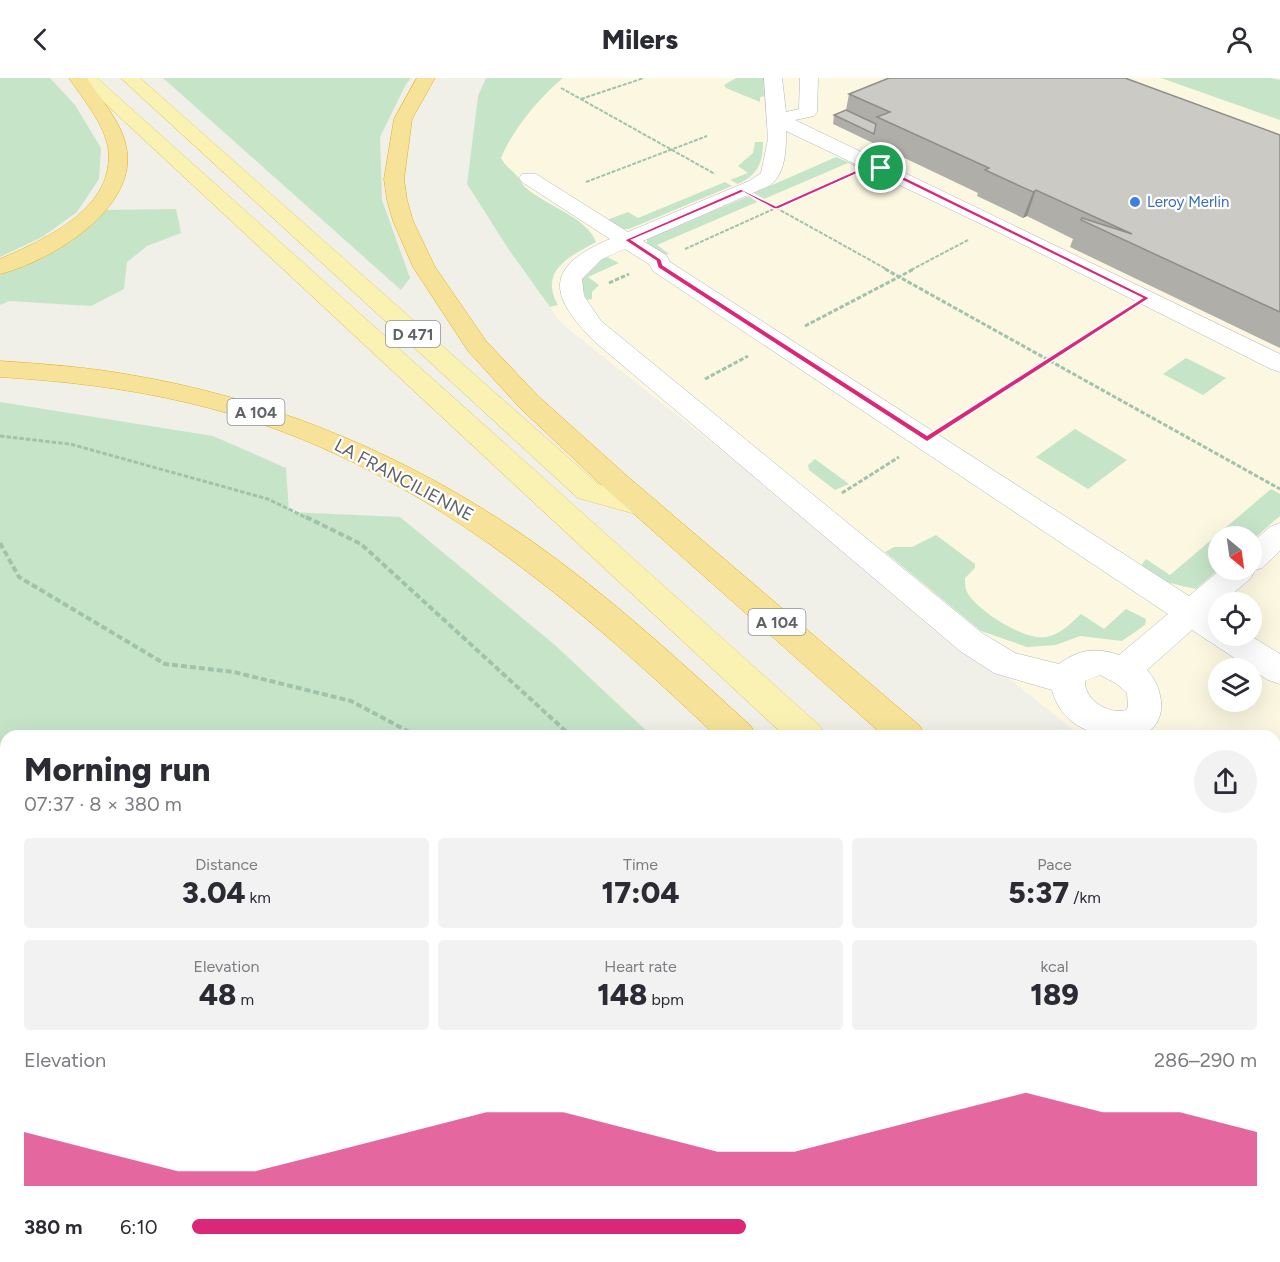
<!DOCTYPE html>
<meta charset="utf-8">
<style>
body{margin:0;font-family:Figtree,sans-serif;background:#f2f2f3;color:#2b2b33;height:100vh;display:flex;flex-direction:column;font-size:22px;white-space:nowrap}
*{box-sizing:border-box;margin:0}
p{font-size:20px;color:#7c7c81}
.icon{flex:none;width:33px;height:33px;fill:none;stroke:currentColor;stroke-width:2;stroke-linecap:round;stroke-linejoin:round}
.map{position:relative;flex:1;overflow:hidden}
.drawer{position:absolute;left:0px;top:652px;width:1281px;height:532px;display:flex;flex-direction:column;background:#fff;border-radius:18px 18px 0 0;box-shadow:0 6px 24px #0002}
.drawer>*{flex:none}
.needle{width:39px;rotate:151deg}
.controls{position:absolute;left:1208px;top:448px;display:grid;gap:12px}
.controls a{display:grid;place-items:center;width:54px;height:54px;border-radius:50%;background:#fff;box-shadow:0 6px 24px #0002;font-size:30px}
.pin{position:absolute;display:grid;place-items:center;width:51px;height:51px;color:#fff;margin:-26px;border:3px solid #fff;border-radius:50%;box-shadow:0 2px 6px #0007}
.round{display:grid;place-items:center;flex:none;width:63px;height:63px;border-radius:32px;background:#f2f2f3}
.head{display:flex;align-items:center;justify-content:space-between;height:102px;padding:0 24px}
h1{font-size:33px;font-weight:800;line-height:45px}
.figures{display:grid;grid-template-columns:repeat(3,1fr);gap:9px;height:102px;padding:6px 24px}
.figures div{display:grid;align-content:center;border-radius:6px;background:#f2f2f3;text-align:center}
.figures b{font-size:30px;font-weight:800}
.figures small{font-size:16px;font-weight:400}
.figures p{font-size:16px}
.chart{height:168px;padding:12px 24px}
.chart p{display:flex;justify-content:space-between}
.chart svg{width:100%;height:108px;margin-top:6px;fill:#db2777;opacity:.7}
ul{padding:0 24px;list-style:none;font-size:20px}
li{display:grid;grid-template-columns:96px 72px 1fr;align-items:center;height:45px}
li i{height:15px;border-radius:8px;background:#db2777}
header{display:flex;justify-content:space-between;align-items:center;height:78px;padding:0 24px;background:#fff;font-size:27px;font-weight:800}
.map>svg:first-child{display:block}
</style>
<header><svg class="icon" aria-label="back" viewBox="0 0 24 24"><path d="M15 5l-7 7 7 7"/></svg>Milers<svg class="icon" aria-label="person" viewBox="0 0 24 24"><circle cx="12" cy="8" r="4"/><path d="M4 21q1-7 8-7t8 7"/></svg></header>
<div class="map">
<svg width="1280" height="1184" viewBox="0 0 1280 1184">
<rect width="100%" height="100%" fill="#f0efe8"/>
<path fill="#fcf7e1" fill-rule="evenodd" d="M 486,0 L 1238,0 L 1280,11 L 1280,817 L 1275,813 L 1275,658 L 1081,658 L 562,246 L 509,172 L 467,106 L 478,18 ZM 1218,459 L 1251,459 L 1251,492 L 1218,492 ZM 1218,525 L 1251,525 L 1251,558 L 1218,558 ZM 1218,591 L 1251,591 L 1251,624 L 1218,624 Z"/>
<g fill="#c6e5c8">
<path d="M 0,0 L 50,0 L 75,27 L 101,70 L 99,101 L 77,134 L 42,159 L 0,179 Z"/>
<path d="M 163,0 L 411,0 L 406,6 L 380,59 L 382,122 L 410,200 L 401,212 Z"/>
<path d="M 486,0 L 563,0 C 539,20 513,51 501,80 C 505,88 511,91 517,98 C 520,101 522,106 525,109 C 544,127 587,139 596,164 C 571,178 538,192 558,227 L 550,229 L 509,172 L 467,106 L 478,18 Z"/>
<path d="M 736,0 L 763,0 L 764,18 L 760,19 L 760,24 L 726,10 L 724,7 Z"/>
<path d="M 1161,0 L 1270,0 L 1280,2 L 1280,42 Z"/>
<path d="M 755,64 L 763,64 C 763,86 757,97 738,106 L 730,102 L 748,95 L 738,88 L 753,75 Z"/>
<path d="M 836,79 L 861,89 L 860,91 L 848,85 L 764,121 L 754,115 Z"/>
<path d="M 725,104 L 732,108 L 629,151 L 621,151 L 607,142 L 628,134 L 638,140 Z"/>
<path d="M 749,118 L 757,124 L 657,167 L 669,176 L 661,177 L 647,166 L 647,161 Z"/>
<path d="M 176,131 L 181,155 L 147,168 L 127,184 L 124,211 L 91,228 L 9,223 L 0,227 L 0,197 L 66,163 L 103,132 Z"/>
<path d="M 607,179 L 619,185 L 588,199 L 599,207 L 592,214 L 592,221 L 587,222 L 579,205 L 592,186 Z"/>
<path d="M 1186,280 L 1226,300 L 1203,317 L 1163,296 Z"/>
<path d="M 0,324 L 213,358 L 286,390 L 289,434 L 400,439 L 555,567 L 652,658 L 6,658 L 6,1179 L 1186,1179 L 1192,1184 L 0,1184 Z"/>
<path d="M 1075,351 L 1127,382 L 1088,411 L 1036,379 Z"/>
<path d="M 815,381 L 849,406 L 835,412 L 809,392 L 808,387 Z"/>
<path d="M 1271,411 L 1280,416 L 1280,438 L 1251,463 L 1251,459 L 1218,459 L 1218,492 L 1196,511 C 1180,507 1149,503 1142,486 L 1146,481 L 1170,497 Z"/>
<path d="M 936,457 L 975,486 L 975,490 L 965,500 C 965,503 965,510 967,514 C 976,532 1025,563 1046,559 C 1060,557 1071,545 1081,536 L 1104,551 L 1126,531 L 1146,541 L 1145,547 L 1122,563 L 1080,558 L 1056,567 L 1027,569 L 981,553 L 885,474 L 894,469 L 912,469 Z"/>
</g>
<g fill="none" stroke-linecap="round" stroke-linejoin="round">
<g stroke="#b5b7bb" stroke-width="1">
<g id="minor">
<path d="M 764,0 L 782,0 L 786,34 L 799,31 L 800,0 L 818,0 L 817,34 L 814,38 L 795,42 L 1280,276 L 1280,294 L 1271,291 L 998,154 L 786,53 C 786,72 786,93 771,107 L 643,163 L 666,177 L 670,184 L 1189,518 L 1220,492 L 1251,492 L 1251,465 L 1270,449 L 1280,445 L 1280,473 L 1262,490 L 1255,492 L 1251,500 L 1222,525 L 1218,525 L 1218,529 L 1213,533 L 1218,537 L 1218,558 L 1251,558 L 1280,576 L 1280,606 L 1268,602 L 1192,552 L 1147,592 C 1164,610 1170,647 1141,657 C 1134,660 1125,658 1118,658 C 1087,658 1060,643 1052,612 L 994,595 L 960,573 L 595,264 C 548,217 544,189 610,161 L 522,104 L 519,100 L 522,96 L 536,96 L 628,154 L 749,103 L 761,95 L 768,61 ZM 625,171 L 649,186 L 653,193 L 1168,536 L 1119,577 C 1096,569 1079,571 1059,586 L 1015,575 L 982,555 L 601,243 L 584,218 L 582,201 L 602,181 ZM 1100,597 L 1117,606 L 1127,615 L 1128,629 L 1126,632 C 1109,637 1084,622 1085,603 Z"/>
<path d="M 1275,784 L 1280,786 L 1280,824 L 1275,822 Z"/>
</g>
</g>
<g stroke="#e8cb69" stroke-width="1">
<g id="major">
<path d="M 78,0 L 97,0 L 820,648 L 825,658 L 785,658 Z"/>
<path d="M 121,0 L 140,0 L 598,406 L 656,422 L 660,429 L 656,436 L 646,439 L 578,420 Z"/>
<path d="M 1275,1066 L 1280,1068 L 1280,1117 L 1275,1115 Z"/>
</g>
</g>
<g stroke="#e7b011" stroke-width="1">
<g id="highway">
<path d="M 69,0 L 87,0 C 100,21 121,43 126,68 C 140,130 51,183 0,196 L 0,181 C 45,161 117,130 108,69 C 103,44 83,21 69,0 Z"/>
<path d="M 417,0 L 435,0 L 412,41 L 404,101 L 407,122 L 413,143 L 435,189 L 486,263 L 538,318 L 627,398 L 920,648 L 925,658 L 884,658 L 607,412 L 520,330 L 468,273 L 413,189 L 393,143 L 387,122 L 384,101 L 394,41 Z"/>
<path d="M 0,283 C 44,286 87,289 131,297 C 262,319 387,369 499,441 C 590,500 671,575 751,648 L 756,658 L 716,658 C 564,513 399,374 189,325 C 126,310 64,303 0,299 Z"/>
<path d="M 1275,958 L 1280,960 L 1280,1006 L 1275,1004 Z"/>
<path d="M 1275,1146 L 1280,1148 L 1280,1184 L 1257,1184 L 1254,1179 L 1275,1179 Z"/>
</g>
</g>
<g stroke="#9fc3ab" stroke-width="2" stroke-dasharray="4 1.5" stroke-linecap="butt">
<path d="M 561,10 L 715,96"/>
<path d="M 581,21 L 644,0"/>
<path d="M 586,104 L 707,58"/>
<path d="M 771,127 L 888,192"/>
<path d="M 685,171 L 840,101"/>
<path d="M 911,192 L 968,162"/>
</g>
<g stroke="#9fc3ab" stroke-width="3" stroke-dasharray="4.5 2" stroke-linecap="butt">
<path d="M 885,191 L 1280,411"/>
<path d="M 609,205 L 629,196"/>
<path d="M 805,248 L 914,191"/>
<path d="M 705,301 L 748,278"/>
<path d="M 953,344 L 1121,236"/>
<path d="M 0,358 L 70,366 L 268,421 L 309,441"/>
<path d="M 842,415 L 899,379"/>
</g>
<g stroke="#9fc3ab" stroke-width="4" stroke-dasharray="6 3" stroke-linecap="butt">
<path d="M 306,439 L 361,466 L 571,658"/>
<path d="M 0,465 L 19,499 L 165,586 L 234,594 L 351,623 L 417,658"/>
</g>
<g stroke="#9fc3ab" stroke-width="4.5" stroke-dasharray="8 4" stroke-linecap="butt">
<path d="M 732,1179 L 739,1184"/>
<path d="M 1088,1179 L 1092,1184"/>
<path d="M 369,1184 L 375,1179"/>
</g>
<use href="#minor" fill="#fff" fill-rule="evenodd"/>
<use href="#major" fill="#f9f2b3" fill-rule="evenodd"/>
<use href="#highway" fill="#f6e399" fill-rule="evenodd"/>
</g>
<path fill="#afaea9" d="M 849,16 L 1280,57 L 1280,270 L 1070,169 L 1073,161 L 1027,138 L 1023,140 L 977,118 L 978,115 L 833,46 L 834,37 L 846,32 Z"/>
<path fill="#8f8d89" d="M 1036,112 L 1027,138 L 1023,140 L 1033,114 Z"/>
<g fill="#cccac4" stroke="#8f8d89" stroke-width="1.5">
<path d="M 889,0 L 1125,0 L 1280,57 L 1280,234 L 1081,142 L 1082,140 L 1132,156 L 1036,112 L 1033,114 L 985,92 L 989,90 L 877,39 L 890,34 L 849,16 Z"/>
<path d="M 846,32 L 876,46 L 874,56 L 834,37 Z"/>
</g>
<path fill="#db2777" stroke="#fff" stroke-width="1.5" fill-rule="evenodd" d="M 872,85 L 876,85 L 1150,220 L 927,364 L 658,190 L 656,183 L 624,162 L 741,111 L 776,128 ZM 874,88 L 879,91 L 1142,220 L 927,357 L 663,187 L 661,181 L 632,162 L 743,114 L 774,131 L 778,131 Z"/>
<circle fill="#3f7fe0" stroke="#fff" stroke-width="2" cx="1135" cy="124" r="6"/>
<g text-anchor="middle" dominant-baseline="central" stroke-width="4.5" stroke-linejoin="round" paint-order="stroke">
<g font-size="15" fill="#366cbe" stroke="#fff" text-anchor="start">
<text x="1147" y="124">Leroy Merlin</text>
</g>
<g fill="#fff" stroke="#8f9195" stroke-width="1.5">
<rect x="386" y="243" width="54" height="26" rx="4.5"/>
<rect x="227.5" y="321" width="57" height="26" rx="4.5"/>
<rect x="748.5" y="531" width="57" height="26" rx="4.5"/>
</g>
<g font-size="16" font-weight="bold" fill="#5f6267">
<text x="413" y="256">D 471</text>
<text x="256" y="334">A 104</text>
<text x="777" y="544">A 104</text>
</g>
<g font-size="18" fill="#5f6267" stroke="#fff">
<text transform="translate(404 402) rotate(28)">LA FRANCILIENNE</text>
</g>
</g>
</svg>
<div class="controls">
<a><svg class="needle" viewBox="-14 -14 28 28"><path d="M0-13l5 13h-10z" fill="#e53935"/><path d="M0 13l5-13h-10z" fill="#7c7c81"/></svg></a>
<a><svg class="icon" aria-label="locate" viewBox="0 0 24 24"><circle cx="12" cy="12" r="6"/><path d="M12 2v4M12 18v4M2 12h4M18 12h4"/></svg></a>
<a><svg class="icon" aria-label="layers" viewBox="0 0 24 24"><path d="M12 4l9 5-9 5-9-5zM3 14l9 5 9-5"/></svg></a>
</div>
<div class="pin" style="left:881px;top:90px;background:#1e9e55"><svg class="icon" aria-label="arrive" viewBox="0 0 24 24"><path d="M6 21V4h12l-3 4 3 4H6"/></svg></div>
<section class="drawer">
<div class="head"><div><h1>Morning run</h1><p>07:37 · 8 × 380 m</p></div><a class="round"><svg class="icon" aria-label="share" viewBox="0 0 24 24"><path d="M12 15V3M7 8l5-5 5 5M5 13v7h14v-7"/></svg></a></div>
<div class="figures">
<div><p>Distance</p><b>3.04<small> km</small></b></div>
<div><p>Time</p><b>17:04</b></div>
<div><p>Pace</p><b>5:37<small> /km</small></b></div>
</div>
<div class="figures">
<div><p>Elevation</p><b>48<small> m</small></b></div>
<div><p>Heart rate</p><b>148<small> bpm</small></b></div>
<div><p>kcal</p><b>189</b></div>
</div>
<div class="chart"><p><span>Elevation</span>286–290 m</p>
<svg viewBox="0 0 160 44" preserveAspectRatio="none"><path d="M0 44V22L10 30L20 38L30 38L40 30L50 22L60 14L70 14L80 22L90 30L100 30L110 22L120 14L130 6L140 14L150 14L160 22V44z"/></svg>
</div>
<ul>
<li><b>380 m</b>6:10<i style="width:52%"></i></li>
</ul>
</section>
</div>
